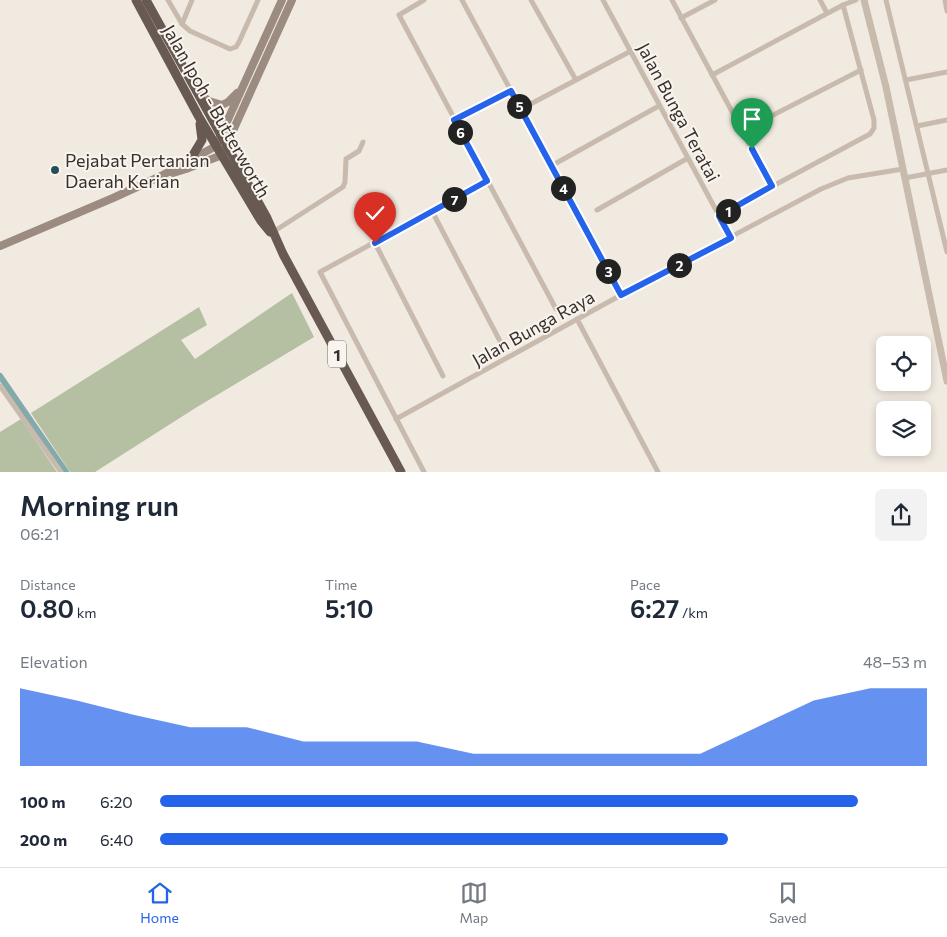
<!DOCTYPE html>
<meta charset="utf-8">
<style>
body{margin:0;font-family:Commissioner,sans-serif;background:#f2f2f3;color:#1f2937;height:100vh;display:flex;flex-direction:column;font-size:19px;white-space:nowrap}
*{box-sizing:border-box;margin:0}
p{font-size:16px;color:#747a83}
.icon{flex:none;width:28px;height:28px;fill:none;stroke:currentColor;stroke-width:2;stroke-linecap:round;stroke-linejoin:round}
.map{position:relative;height:472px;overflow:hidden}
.drawer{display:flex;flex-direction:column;background:#fff;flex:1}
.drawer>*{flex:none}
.tools{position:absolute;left:876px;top:336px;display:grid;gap:10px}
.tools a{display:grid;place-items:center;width:55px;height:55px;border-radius:8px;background:#fff;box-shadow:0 2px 8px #0003;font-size:25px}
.pin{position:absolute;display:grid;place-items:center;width:42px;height:42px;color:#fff;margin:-51px -21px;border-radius:50% 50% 50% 0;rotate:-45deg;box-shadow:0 0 5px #0007}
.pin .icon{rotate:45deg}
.km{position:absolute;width:25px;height:25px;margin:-12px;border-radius:50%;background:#222;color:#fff;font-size:14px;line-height:25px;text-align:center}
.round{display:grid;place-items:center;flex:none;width:52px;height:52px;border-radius:8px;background:#f2f2f3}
.head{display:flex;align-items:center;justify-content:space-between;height:85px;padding:0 20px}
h1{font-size:28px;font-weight:600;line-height:38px}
.metrics{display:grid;grid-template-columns:repeat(3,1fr);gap:8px;height:85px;padding:5px 20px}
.metrics div{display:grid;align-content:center}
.metrics b{font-size:25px;font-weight:600}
.metrics small{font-size:14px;font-weight:400}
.metrics p{font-size:14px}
.chart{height:140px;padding:10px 20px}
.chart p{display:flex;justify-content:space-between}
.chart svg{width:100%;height:90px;margin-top:5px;fill:#2563eb;opacity:.7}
ul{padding:0 20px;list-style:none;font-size:16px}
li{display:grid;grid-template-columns:80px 60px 1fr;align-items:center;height:38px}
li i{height:12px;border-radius:6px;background:#2563eb}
.tab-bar{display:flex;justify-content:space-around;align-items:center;height:70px;border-top:1px solid #e0e1e3;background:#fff;font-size:14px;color:#747a83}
.tab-bar a{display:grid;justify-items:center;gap:2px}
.tab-bar .on{color:#2563eb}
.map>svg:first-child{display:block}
</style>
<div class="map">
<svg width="947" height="472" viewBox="0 0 947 472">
<rect width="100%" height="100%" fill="#f1eae1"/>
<g fill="#b5bfa2">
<path d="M 292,293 L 314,337 L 197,407 L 95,472 L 70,472 L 31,413 L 199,307 L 207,325 L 181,340 L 195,359 Z"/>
<path d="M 21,419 L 57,472 L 0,472 L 0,432 Z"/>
</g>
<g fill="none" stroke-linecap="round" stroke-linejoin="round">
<path stroke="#83a9ab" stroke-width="6" d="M 0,376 L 66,472"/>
<g stroke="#c8bbae" stroke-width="5">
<path d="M 168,0 L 182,24 L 190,31 L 230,49 L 236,47 L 239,42 L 258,0"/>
<path d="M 424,0 L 399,15 L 556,309"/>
<path d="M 462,0 L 621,295"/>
<path d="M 531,0 L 576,80"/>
<path d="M 603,0 L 731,238"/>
<path d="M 672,0 L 772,186"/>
<path d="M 820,0 L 827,13"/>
<path d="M 886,0 L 947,252"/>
<path d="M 945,0 L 947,11"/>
<path d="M 681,18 L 715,0"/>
<path d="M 182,24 L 192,0"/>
<path d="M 712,75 L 843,5 L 856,0"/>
<path d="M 906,80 L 947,72"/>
<path d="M 521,109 L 631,51"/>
<path d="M 454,121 L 511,91"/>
<path d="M 917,126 L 947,120"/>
<path d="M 742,131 L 861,70"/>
<path d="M 551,166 L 657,107"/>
<path d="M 905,178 L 947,170"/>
<path d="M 597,210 L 688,158"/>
<path d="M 432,211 L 502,345"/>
<path d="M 719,215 L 870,134 L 874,128 L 874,120 L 843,5"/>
<path d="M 273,232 L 343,187 L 345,182 L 346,159 L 359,151 L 363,142"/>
<path d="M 375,243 L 443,376"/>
<path d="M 577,319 L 658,472"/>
<path d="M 0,386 L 61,472"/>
<path d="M 396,419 L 621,295 L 821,189 L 848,178 L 903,169"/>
<path d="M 424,472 L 320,272 L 487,181"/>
</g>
<path stroke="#c8bbae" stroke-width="7" d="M 864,0 L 886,87 L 947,381"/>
<g stroke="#9c8b80" stroke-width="8">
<path d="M 198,92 L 209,101 L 222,105 L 228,102 L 237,93"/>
<path d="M 173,173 L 186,169 L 222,155 L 292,0"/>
<path d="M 0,246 L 113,198 L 161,176 L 216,146 L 282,0"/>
</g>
<g stroke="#685a52" stroke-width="9">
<path d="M 136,0 L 199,117 L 261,221 L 270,232"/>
<path d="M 146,0 L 267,218 L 283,254 L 401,472"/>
<path d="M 190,160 L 202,140 L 200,124"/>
</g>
</g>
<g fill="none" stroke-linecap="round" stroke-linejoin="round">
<g stroke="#fff" stroke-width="10">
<path id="route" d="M 375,243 L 487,181 L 454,120 L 511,91 L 621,295 L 731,238 L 719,216 L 772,186 L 752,149"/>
</g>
<use href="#route" stroke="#2563eb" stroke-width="6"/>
</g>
<circle fill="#255155" stroke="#f9f4ee" stroke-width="2" cx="55" cy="170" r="5"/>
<g text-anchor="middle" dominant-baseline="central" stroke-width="4" stroke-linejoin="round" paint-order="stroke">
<rect fill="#f9f4ee" stroke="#726b66" stroke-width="1" x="328" y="340.5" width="18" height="27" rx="4"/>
<g font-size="16" font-weight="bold" fill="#38302c">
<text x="337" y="354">1</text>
</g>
<g font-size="18" fill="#38302c" stroke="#f9f4ee">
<text transform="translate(217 111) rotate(60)">Jalan Ipoh - Butterworth</text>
<text transform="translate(679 112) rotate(62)">Jalan Bunga Teratai</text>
<text transform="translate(533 328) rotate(-29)">Jalan Bunga Raya</text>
</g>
<g font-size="18" fill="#38302c" stroke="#f9f4ee" text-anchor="start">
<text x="65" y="160">Pejabat Pertanian<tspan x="65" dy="21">Daerah Kerian</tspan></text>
</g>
</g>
</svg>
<div class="tools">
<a><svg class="icon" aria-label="locate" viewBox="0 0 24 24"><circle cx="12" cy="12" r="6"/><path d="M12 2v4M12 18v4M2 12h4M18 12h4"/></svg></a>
<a><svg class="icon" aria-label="layers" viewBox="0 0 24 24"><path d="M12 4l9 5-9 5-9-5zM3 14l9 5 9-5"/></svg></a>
</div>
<div class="pin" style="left:752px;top:149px;background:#1e9e55"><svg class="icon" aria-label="arrive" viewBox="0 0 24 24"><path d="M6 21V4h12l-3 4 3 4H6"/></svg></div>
<div class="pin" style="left:375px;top:243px;background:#d93025"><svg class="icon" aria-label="check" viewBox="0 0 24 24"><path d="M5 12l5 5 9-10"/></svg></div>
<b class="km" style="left:728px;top:211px">1</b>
<b class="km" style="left:679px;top:265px">2</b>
<b class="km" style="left:608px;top:271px">3</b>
<b class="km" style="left:563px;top:188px">4</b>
<b class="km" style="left:519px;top:106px">5</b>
<b class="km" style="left:460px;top:132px">6</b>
<b class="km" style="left:454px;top:199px">7</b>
</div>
<section class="drawer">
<div class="head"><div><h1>Morning run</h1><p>06:21</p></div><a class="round"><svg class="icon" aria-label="share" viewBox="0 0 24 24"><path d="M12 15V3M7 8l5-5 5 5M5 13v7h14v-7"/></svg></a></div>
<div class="metrics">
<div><p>Distance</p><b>0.80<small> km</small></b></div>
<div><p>Time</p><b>5:10</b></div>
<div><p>Pace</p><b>6:27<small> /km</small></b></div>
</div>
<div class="chart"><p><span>Elevation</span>48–53 m</p>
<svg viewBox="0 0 160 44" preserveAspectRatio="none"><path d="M0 44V6L10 12L20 19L30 25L40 25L50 32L60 32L70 32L80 38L90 38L100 38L110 38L120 38L130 25L140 12L150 6L160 6V44z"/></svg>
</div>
<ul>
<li><b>100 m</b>6:20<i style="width:91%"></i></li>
<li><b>200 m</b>6:40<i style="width:74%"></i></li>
</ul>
</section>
<nav class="tab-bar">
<a class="on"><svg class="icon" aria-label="home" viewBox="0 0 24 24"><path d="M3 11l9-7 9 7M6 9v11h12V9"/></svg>Home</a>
<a><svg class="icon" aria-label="map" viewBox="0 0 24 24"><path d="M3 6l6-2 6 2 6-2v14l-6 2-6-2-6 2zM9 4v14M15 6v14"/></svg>Map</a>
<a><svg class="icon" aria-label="saved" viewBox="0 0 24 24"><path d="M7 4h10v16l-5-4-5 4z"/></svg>Saved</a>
</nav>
